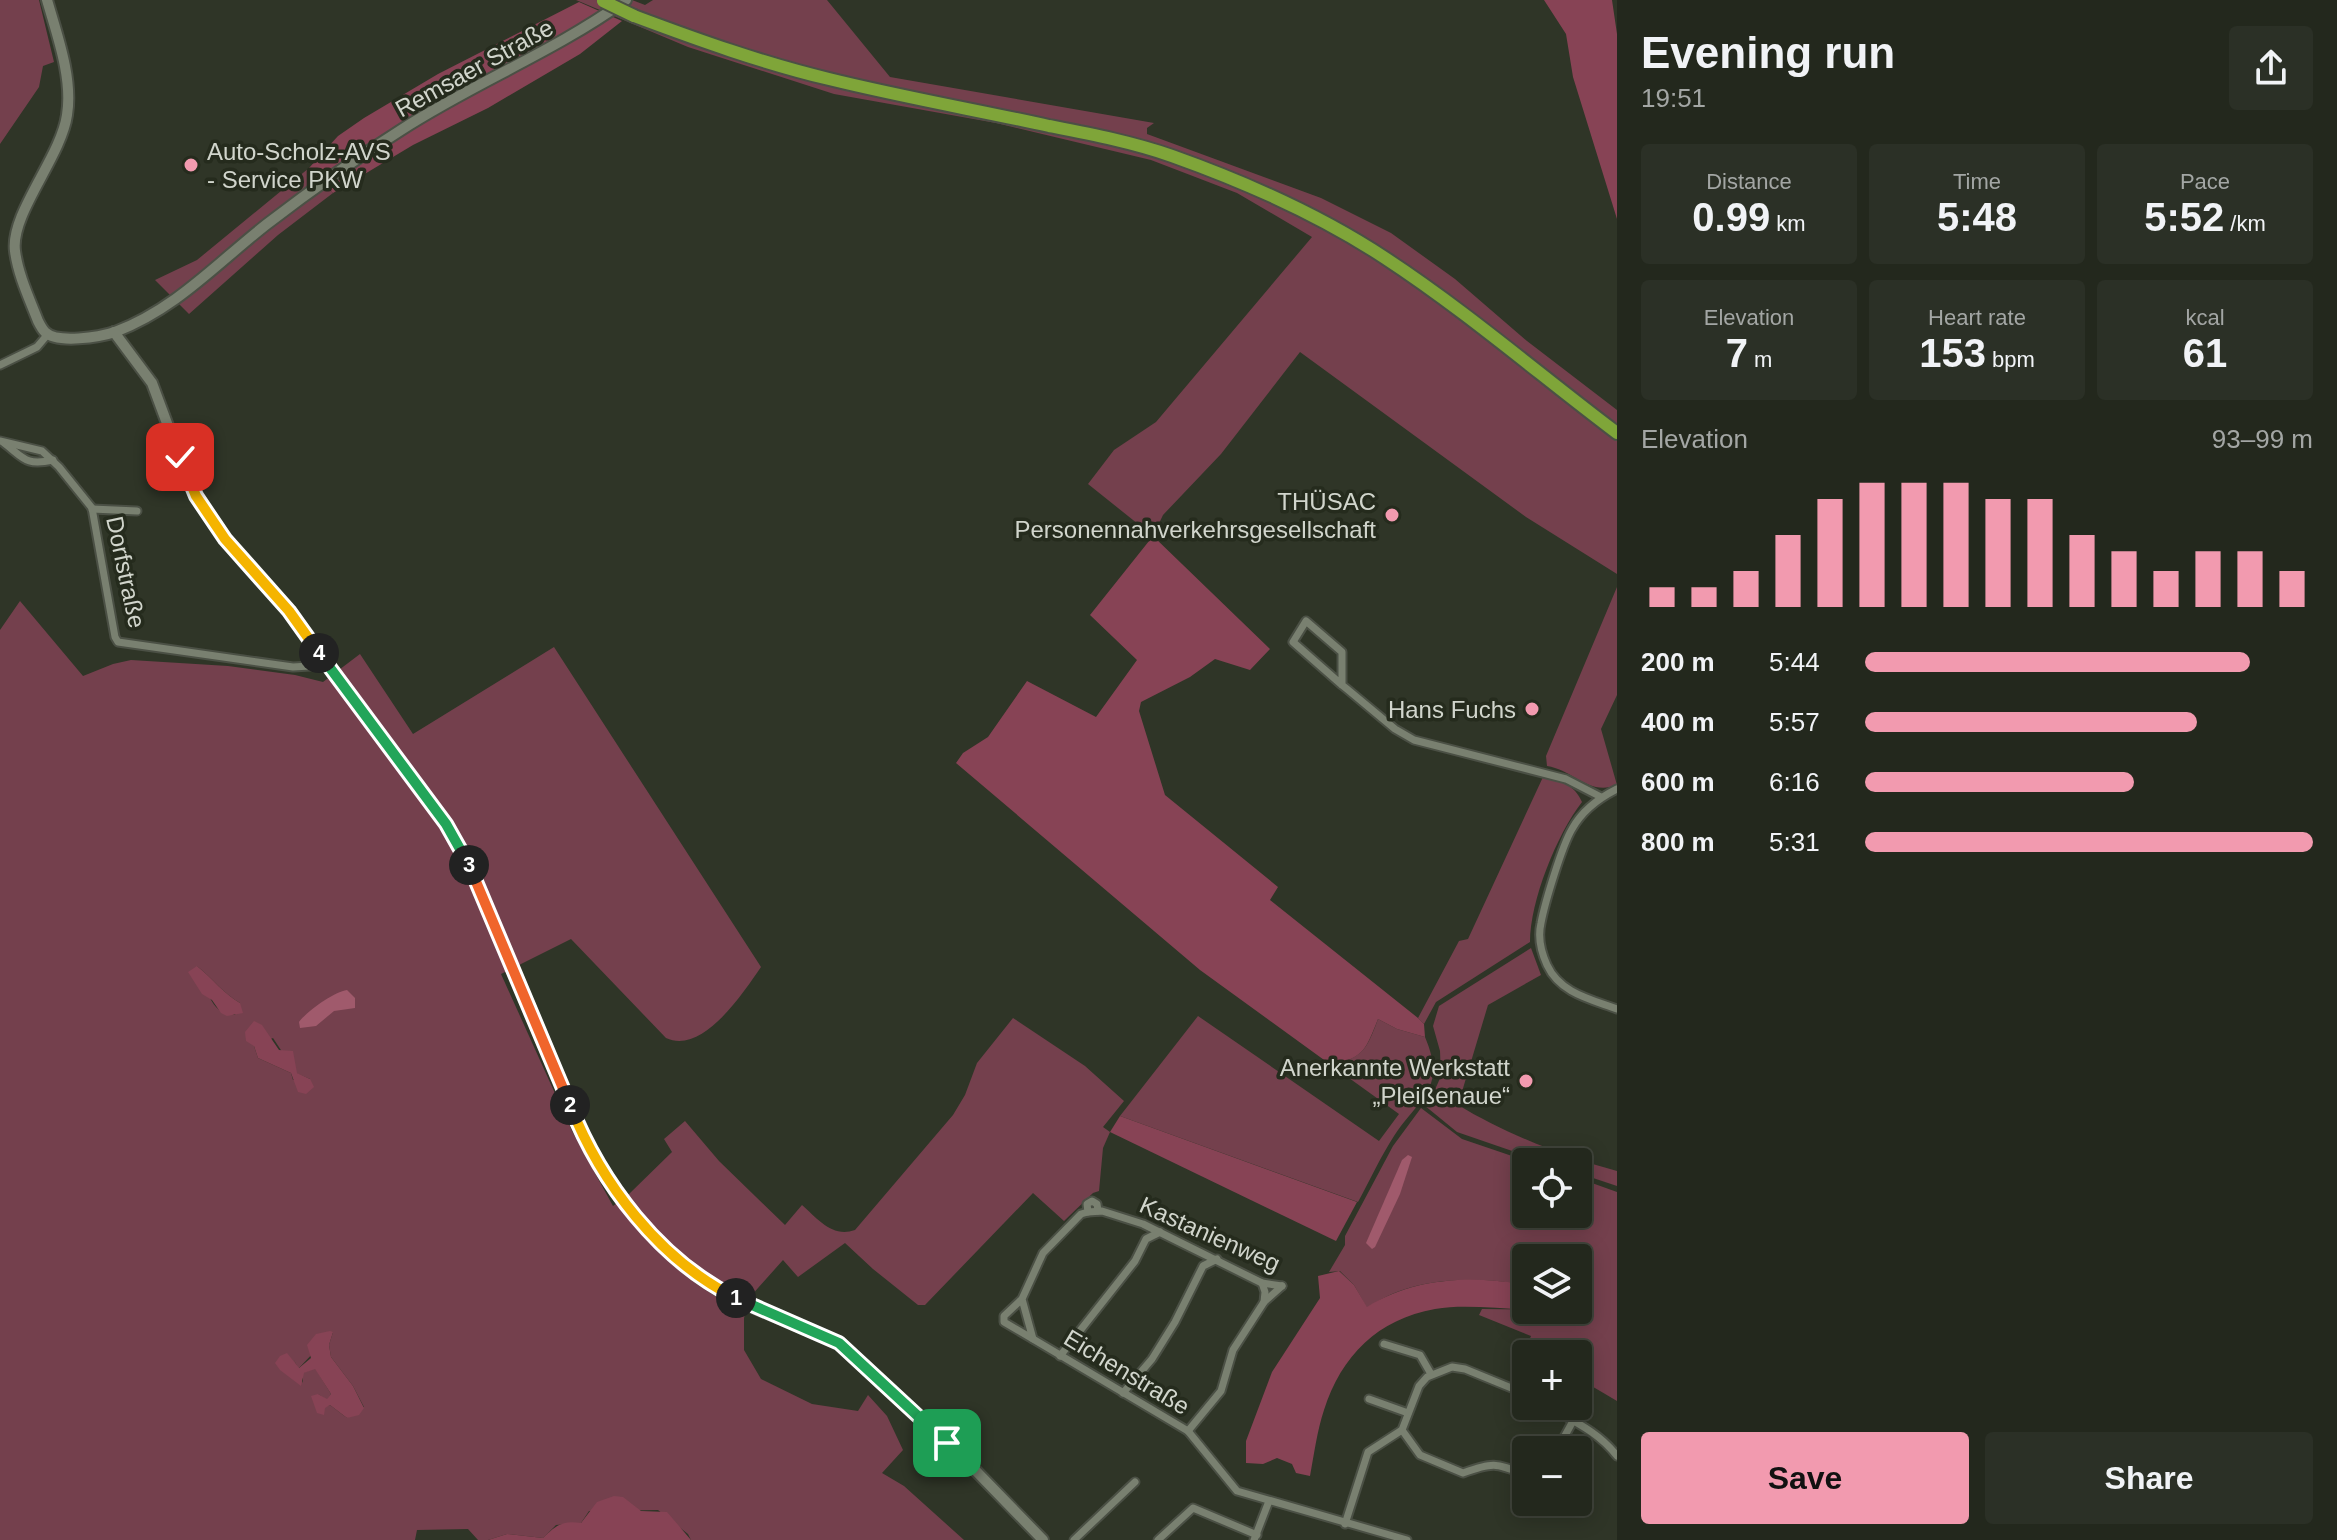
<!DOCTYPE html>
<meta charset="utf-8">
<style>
body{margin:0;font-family:Arial,sans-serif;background:#2b3026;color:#f1f3f6;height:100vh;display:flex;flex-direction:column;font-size:30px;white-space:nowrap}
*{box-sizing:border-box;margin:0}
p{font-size:26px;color:#a3a6a4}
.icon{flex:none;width:44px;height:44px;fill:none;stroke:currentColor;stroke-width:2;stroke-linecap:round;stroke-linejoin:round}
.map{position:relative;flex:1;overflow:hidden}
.panel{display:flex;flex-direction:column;background:#23281d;width:720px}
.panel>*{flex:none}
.tools{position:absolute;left:1512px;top:1148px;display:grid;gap:16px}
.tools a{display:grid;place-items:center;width:80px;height:80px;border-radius:8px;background:#23281d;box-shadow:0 4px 20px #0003,0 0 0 2px #40443b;font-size:40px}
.pin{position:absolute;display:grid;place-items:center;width:68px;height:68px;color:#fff;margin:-34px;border-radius:16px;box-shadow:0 4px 12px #0006}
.km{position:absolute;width:40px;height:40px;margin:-20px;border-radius:50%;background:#222;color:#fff;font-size:22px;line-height:40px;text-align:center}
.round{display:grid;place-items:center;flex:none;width:84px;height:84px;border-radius:8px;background:#2b3026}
.summary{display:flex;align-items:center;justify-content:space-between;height:136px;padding:0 24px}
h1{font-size:44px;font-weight:700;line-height:60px}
.stats{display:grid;grid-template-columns:repeat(3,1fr);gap:12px;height:136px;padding:8px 24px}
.stats div{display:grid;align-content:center;border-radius:8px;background:#2b3026;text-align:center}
.stats b{font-size:40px;font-weight:700}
.stats small{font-size:22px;font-weight:400}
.stats p{font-size:22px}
.chart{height:224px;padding:16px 24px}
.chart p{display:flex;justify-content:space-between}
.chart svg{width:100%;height:144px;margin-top:8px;stroke:#f29aaf;stroke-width:6}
.button{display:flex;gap:16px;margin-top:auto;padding:16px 24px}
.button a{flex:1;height:92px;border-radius:8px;background:#f29aaf;color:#111;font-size:32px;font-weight:700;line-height:92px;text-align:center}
.button a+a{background:#2b3026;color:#f1f3f6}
ul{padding:0 24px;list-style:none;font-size:26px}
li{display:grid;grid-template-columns:128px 96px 1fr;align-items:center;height:60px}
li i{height:20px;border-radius:10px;background:#f29aaf}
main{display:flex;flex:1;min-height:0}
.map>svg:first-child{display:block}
</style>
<main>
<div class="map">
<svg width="1617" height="1540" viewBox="0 0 1617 1540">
<rect width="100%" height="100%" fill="#2f3527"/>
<g fill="#74404d" fill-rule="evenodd">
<path d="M 0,0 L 39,0 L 54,62 L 43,66 L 39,87 L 0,144 Z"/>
<path d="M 576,0 L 632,0 L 645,5 L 653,0 L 827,0 L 890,77 L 1154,123 L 1147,128 L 1147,134 L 1321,198 L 1391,233 L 1455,279 L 1527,341 L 1617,410 L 1617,574 L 1526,517 L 1300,352 L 1221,454 L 1163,515 L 1153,536 L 1088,484 L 1114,450 L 1156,422 L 1312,237 L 1237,193 L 1151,160 L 996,123 L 834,94 L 688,47 Z"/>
<path d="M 309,168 L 333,193 L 278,235 L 189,314 L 155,280 L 197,260 Z"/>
<path d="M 1617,587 L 1617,695 L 1601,729 L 1617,785 C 1588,796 1574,770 1547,766 L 1546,756 Z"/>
<path d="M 20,601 L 83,676 L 113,664 L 131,660 L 228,666 L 295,675 L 323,682 L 360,654 L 413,734 L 554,647 L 761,967 C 743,993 703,1055 666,1038 L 571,939 L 501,974 L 572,1131 L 613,1206 L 628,1195 L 672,1152 L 664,1139 L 685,1121 L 719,1161 L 785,1225 L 802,1205 C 818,1219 832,1238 855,1230 L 953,1115 L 965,1095 L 977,1063 L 1013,1018 L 1085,1066 L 1124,1101 L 1103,1127 L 1110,1132 L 1103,1148 L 1099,1191 L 1093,1193 L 1064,1221 L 1033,1193 L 925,1305 L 918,1305 L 873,1269 L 845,1243 L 798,1277 L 783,1260 L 750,1297 L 744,1318 L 744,1350 L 761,1379 L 812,1404 L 858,1411 L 868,1395 L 887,1416 L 903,1450 L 882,1473 L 904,1486 L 964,1540 L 691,1540 L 688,1534 L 658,1510 L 589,1511 L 581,1523 L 556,1525 L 543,1538 L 507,1534 L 488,1540 L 478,1540 L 468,1529 L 417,1530 L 415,1540 L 0,1540 L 0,630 ZM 197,966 C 212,978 224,994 240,1003 L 235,1015 C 211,1017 205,984 197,966 ZM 273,1038 L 296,1073 L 310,1079 L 293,1080 L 291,1073 L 258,1058 L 254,1046 ZM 333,1332 L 329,1345 L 331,1357 L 353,1386 L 364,1407 L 347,1418 L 330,1405 L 325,1407 L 318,1394 L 327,1400 L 331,1394 L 315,1368 L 303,1373 L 303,1383 L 294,1359 L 298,1369 Z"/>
<path d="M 1543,777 C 1560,780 1575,785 1582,802 C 1557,834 1530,901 1530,942 L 1436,1002 L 1424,1024 L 1418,1018 L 1459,941 L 1468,939 Z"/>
<path d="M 1531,948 L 1541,975 L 1488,1005 L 1458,1105 C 1504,1133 1565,1157 1617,1171 L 1617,1186 L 1578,1173 L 1578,1162 L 1544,1162 L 1457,1132 L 1424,1105 L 1434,1092 L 1441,1076 L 1440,1051 L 1433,1026 L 1439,1006 Z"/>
<path d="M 1198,1016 L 1379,1141 L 1399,1114 L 1331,1065 C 1363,1058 1367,1049 1378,1019 L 1397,1029 L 1425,1037 C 1447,1089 1420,1097 1394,1136 C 1381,1156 1370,1180 1358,1202 L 1120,1116 Z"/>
<path d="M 1421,1108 L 1462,1139 L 1530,1162 L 1526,1162 L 1526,1214 L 1578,1214 L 1578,1178 L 1617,1192 L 1617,1401 L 1578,1378 L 1578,1354 L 1526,1354 L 1526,1380 L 1523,1385 L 1513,1381 L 1531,1336 L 1479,1315 L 1482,1309 L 1578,1310 L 1578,1258 L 1526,1258 L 1526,1287 L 1524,1284 C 1469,1277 1413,1276 1367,1308 L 1354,1285 L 1340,1271 L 1329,1272 L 1345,1245 L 1345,1236 L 1393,1146 Z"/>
</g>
<g fill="#874355">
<path d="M 1544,0 L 1612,0 L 1617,34 L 1617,219 L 1573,77 L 1566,34 Z"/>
<path d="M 579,2 L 622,21 L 580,54 L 488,108 L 413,145 L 333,193 L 309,168 L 338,136 L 364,118 L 438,74 Z"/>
<path d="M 1153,536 L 1270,649 L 1250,670 L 1215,659 L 1190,677 L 1141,702 L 1139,711 L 1165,795 L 1278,887 L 1270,900 L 1418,1018 L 1424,1024 L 1425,1037 L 1397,1029 L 1378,1019 C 1366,1049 1364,1058 1331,1065 L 1200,970 L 956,763 L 963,753 L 988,737 L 1027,681 L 1096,717 L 1137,660 L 1090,615 Z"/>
<path d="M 197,966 C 212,978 224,994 240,1003 L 243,1013 L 227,1016 L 221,1013 L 212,1000 L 202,994 L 188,972 Z"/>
<path d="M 254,1021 L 262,1025 L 279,1050 L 293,1051 L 297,1073 L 310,1079 L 314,1087 L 306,1094 L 298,1092 L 291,1073 L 258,1058 L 254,1046 L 246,1041 L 245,1032 Z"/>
<path d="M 1120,1116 L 1357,1202 L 1336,1241 L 1110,1132 Z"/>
<path d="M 1339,1271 L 1354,1285 L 1367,1307 C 1415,1277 1469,1276 1524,1284 L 1526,1309 C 1497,1309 1464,1304 1435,1309 C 1378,1319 1341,1356 1324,1410 C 1317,1431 1314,1455 1310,1476 L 1296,1473 L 1292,1464 L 1277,1458 L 1263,1464 L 1246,1463 L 1246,1441 L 1272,1372 L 1320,1298 L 1318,1276 Z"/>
<path d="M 330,1331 L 333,1332 L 329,1345 L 331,1357 L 353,1386 L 364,1408 L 359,1415 L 347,1418 L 330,1405 L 325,1408 L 324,1415 L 317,1413 L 311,1396 L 318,1394 L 327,1399 L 331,1394 L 315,1369 L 304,1373 L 301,1386 L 280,1370 L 275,1363 L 280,1356 L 287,1353 L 299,1368 L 311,1358 L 307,1345 L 316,1334 Z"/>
<path d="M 614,1496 L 623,1497 L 641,1511 L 667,1512 L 691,1540 L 488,1540 L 507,1534 L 543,1538 C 556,1525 563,1520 581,1523 L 597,1502 Z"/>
</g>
<g fill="#a05a6c">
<path d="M 347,990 L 355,998 L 355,1008 L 334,1011 L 316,1026 L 300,1028 L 299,1022 C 307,1011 334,992 347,990 Z"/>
<path d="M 1408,1155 L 1412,1157 L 1400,1194 L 1375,1247 L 1372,1249 L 1366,1243 L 1402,1160 Z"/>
</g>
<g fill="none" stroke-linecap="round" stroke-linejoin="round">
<g stroke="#4b5045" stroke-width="11">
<g id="street">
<path d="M 0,365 L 37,347 L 48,334"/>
<path d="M 0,441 L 42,451 L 59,467 L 92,508 L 115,637 L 118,642 L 293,667 L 310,666 L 325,661"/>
<path d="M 4,443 C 24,458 25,466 53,460"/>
<path d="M 92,509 L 137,511"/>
<path d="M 1342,685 L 1342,652 L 1306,621 L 1293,642 L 1342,685 L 1347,689 L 1395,729 L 1414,740 L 1566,779 L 1601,797"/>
<path d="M 1617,789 C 1599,798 1582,811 1572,829 C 1562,846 1545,902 1541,923 C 1538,936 1541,952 1547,965 C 1560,993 1590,999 1617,1009"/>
<path d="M 1088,1212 L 1087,1204 L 1092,1201 L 1097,1204 L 1098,1211"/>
<path d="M 1022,1299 L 1033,1339 L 1004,1322 L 1004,1316 L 1022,1299 L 1043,1253 L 1081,1214 L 1088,1212 L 1102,1211 L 1143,1224 L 1262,1283 L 1282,1286"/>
<path d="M 1264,1302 L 1282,1286"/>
<path d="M 1033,1339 L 1188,1431 L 1237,1491 L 1407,1540"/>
<path d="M 1384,1344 L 1420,1355 L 1431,1374"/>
<path d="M 1060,1356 L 1135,1261 L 1146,1239 L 1160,1232"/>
<path d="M 1123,1393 L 1152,1359 L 1175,1322 L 1203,1266 L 1217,1259"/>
<path d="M 1369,1399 L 1408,1413"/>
<path d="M 1547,1406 C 1573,1421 1599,1432 1617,1456"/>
<path d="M 1402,1430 L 1420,1455 L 1463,1473 C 1494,1462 1495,1463 1526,1475"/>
<path d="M 1188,1431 L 1221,1391 L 1233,1350 L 1264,1302 L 1265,1292 L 1262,1283"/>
<path d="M 1557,1450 L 1573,1421"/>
<path d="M 1345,1524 L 1368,1452 L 1402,1430 L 1419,1386 L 1427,1377 L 1452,1367 L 1465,1369 L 1526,1394"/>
<path d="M 1074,1540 L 1135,1482"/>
<path d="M 1158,1540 L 1193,1508 L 1257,1535"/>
<path d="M 1254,1540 L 1269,1501"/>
</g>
</g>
<g stroke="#4b5045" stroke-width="14">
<g id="secondary">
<path d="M 47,0 C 57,35 73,78 67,115 C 61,157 10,214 15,251 C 18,275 30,300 38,321 C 40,325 42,329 45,332 C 57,344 100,337 115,332 C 176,309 217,263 267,224 C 310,191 355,159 401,130 C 475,82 554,52 626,0"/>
<path d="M 114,332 L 152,383 L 187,477 L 207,513 L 243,561 L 289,611 L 446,824 L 469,865 C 494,923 518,981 543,1039 C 555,1067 565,1096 577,1123 C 606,1187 656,1252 717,1289 C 755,1312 799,1323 839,1343 L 976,1471 L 1043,1540"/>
</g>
</g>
<g stroke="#4b5045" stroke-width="16">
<path id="highway" d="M 634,16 C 698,40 762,63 829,79 C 902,97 976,110 1049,126 C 1090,134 1132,142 1172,156 C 1245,182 1320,215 1385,258 C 1466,311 1540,375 1617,433"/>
</g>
<use href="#street" stroke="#798070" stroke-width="7"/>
<use href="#secondary" stroke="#798070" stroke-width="10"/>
<use href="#highway" stroke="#7fa539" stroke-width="12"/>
<g stroke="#4b5045" stroke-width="16" stroke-linecap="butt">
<path id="highway-bridge" d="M 603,1 L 634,16"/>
</g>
<use href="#highway-bridge" stroke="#7fa539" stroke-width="12"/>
</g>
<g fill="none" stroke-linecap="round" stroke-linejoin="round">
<g stroke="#fff" stroke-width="16">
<path id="split-1" d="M 736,1298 L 839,1343 L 947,1443"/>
</g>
<g stroke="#fff" stroke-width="16">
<path id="split-2" d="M 570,1105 C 601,1183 659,1260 736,1298"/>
</g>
<g stroke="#fff" stroke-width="16">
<path id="split-3" d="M 469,865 L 570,1105"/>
</g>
<g stroke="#fff" stroke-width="16">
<path id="split-4" d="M 319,653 L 446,824 L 469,865"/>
</g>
<g stroke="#fff" stroke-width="16">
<path id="split-5" d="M 180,457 L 196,496 L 225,539 L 289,611 L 319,653"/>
</g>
<use href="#split-1" stroke="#22a559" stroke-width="10"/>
<use href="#split-2" stroke="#f5b400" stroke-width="10"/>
<use href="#split-3" stroke="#f0652b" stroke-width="10"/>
<use href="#split-4" stroke="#22a559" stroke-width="10"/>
<use href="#split-5" stroke="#f5b400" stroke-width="10"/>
</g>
<g fill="#f29aaf" stroke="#252b1d" stroke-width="3">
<circle cx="191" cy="165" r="8"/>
<circle cx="1392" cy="515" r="8"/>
<circle cx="1532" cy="709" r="8"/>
<circle cx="1526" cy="1081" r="8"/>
</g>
<g text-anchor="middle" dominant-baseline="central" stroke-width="7" stroke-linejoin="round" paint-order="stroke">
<g font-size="24" fill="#d1d5cc" stroke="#252b1d">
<text transform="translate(474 68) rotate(-29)">Remsaer Straße</text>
<text transform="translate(126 572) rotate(78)">Dorfstraße</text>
<text transform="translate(1210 1234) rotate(24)">Kastanienweg</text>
<text transform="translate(1127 1372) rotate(31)">Eichenstraße</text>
</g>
<g font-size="24" fill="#d1d5cc" stroke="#252b1d" text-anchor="end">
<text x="207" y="151" text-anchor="start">Auto-Scholz-AVS<tspan x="207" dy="28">- Service PKW</tspan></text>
<text x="1376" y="501">THÜSAC<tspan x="1376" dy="28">Personennahverkehrsgesellschaft</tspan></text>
<text x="1516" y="709">Hans Fuchs</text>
<text x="1510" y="1067">Anerkannte Werkstatt<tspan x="1510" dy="28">„Pleißenaue“</tspan></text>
</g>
</g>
</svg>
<div class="tools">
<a><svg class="icon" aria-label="locate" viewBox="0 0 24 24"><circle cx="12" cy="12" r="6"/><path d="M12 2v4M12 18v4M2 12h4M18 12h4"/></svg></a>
<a><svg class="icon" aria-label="layers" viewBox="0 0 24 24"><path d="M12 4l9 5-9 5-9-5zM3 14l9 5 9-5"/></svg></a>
<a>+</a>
<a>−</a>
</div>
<div class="pin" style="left:947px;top:1443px;background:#1e9e55"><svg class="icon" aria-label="arrive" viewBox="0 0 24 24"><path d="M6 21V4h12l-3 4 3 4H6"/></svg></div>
<div class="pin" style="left:180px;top:457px;background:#d93025"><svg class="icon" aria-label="check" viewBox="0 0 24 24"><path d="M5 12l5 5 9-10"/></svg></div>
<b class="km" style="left:736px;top:1298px">1</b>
<b class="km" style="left:570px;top:1105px">2</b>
<b class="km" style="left:469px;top:865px">3</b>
<b class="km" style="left:319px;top:653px">4</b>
</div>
<section class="panel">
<div class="summary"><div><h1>Evening run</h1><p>19:51</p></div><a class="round"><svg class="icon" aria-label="share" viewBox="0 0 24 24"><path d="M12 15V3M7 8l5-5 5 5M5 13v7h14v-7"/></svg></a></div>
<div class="stats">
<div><p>Distance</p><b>0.99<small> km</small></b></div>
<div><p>Time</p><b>5:48</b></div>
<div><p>Pace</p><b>5:52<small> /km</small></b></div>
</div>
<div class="stats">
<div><p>Elevation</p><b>7<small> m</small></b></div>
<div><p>Heart rate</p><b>153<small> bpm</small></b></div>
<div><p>kcal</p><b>61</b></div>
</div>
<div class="chart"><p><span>Elevation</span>93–99 m</p>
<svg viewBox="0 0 160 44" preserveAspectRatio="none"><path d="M5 44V38M15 44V38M25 44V33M35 44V22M45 44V11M55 44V6M65 44V6M75 44V6M85 44V11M95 44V11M105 44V22M115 44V27M125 44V33M135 44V27M145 44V27M155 44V33"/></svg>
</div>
<ul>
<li><b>200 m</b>5:44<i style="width:86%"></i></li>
<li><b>400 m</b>5:57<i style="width:74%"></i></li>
<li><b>600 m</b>6:16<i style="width:60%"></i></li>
<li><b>800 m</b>5:31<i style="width:100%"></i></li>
</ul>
<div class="button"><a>Save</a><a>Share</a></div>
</section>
</main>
